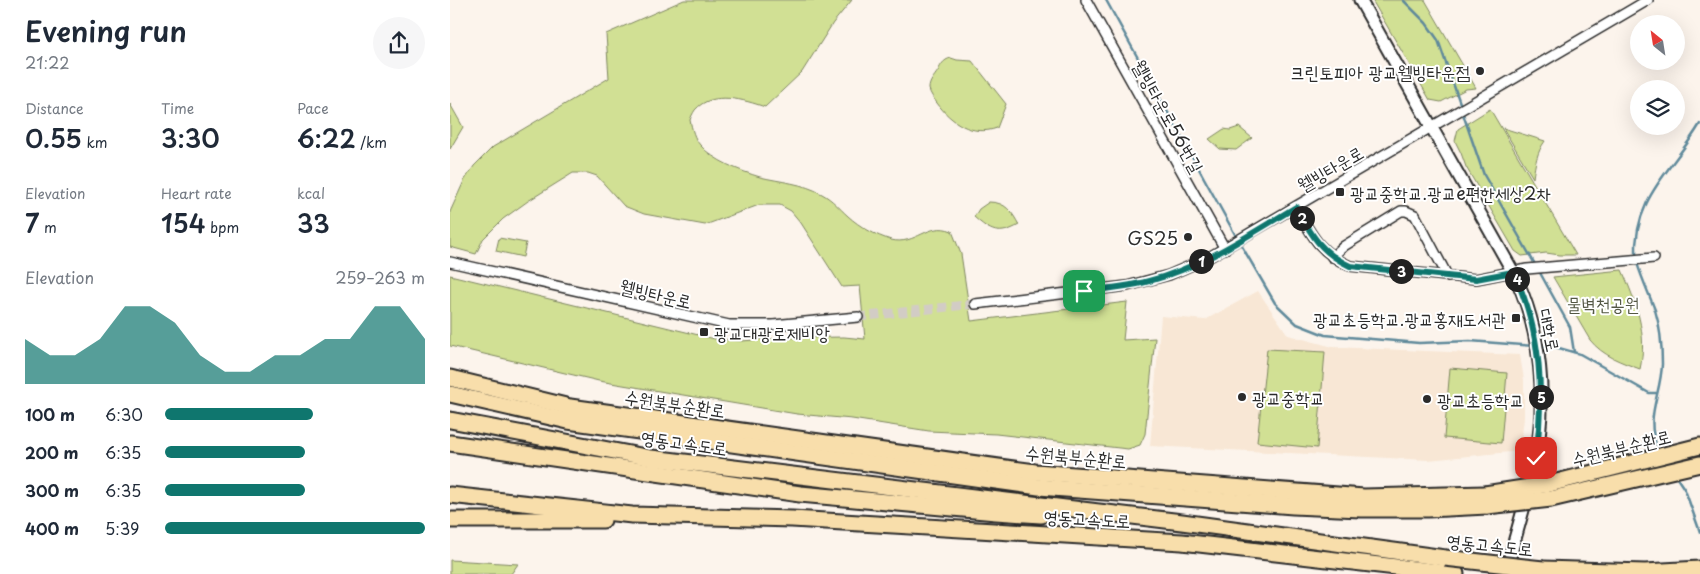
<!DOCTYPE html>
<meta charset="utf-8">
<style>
body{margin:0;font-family:"Playpen Sans","Poor Story",sans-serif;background:#f6f6f7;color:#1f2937;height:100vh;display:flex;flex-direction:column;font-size:19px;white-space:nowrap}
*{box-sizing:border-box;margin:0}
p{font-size:16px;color:#747a83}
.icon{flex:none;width:28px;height:28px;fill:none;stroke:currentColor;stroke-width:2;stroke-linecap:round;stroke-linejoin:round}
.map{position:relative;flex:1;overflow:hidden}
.sheet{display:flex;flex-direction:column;background:#fff;width:450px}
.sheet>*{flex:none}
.needle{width:32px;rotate:330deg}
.tools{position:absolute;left:1180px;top:15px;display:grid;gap:10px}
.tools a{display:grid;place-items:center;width:55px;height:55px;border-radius:50%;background:#fff;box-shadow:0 5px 20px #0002;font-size:25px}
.pin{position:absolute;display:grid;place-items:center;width:42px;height:42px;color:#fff;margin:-21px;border-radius:10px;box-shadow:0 2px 8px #0006}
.km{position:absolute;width:25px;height:25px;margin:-12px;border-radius:50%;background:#222;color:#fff;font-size:14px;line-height:25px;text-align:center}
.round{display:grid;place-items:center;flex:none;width:52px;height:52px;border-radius:26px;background:#f6f6f7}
.headline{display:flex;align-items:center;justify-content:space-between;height:85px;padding:0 25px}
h1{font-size:28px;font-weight:600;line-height:38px}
.figures{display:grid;grid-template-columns:repeat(3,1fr);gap:8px;height:85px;padding:5px 25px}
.figures div{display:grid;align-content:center}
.figures b{font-size:25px;font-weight:600}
.figures small{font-size:14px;font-weight:400}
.figures p{font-size:14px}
.chart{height:140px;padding:10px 25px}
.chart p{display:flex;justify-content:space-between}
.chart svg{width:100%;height:90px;margin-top:5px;fill:#0f766e;opacity:.7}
ul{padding:0 25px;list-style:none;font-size:16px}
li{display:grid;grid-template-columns:80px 60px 1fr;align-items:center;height:38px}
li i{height:12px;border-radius:6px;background:#0f766e}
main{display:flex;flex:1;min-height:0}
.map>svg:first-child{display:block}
</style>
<main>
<section class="sheet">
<div class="headline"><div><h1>Evening run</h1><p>21:22</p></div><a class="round"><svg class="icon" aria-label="share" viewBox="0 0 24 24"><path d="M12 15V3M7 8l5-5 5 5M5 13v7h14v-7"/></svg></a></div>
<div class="figures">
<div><p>Distance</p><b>0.55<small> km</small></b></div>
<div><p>Time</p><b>3:30</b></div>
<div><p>Pace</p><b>6:22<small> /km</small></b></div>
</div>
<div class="figures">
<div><p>Elevation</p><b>7<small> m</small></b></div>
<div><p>Heart rate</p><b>154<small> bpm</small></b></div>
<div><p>kcal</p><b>33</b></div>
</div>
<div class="chart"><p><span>Elevation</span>259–263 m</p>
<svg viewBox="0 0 160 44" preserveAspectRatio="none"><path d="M0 44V22L10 30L20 30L30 22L40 6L50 6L60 14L70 30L80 38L90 38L100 30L110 30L120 22L130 22L140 6L150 6L160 22V44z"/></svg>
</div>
<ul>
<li><b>100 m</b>6:30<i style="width:57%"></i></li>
<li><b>200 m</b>6:35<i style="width:54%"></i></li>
<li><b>300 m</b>6:35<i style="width:54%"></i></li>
<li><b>400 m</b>5:39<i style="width:100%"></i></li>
</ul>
</section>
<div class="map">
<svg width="1250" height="574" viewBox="0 0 1250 574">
<rect width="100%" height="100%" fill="#fcf4ec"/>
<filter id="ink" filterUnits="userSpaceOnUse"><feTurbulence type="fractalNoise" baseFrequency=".02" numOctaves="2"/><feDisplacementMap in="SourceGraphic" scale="10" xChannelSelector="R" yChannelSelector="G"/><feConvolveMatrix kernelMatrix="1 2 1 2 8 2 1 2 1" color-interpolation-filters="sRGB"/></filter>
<g filter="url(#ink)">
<path fill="#f8e7d5" d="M 808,291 L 838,335 L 883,347 L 1070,355 L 1074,380 L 1074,418 L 1070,451 L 978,460 L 700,446 L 711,316 L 755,320 Z"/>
<g fill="#d1e094" stroke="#7e8660">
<path d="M 234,0 L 402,0 L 383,23 L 352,72 L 315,107 C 295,100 262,90 245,110 C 243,113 241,117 240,120 C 242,129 244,138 250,145 C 264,161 290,171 310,177 C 331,182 353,183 372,194 C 383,200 389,208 398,216 C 410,227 425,235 441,240 C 466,246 478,221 502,231 L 511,254 L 521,321 L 677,302 L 673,340 L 705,338 L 695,434 L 690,445 L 678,449 L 546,434 L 479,431 L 402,419 L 347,414 L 149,381 L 0,346 L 0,275 L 265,339 L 292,341 L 329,338 L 394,337 L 415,339 L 410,286 L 392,287 L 351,223 L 341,211 L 330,205 L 309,205 L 255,225 L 194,214 L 174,206 L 147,176 L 138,173 L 123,173 L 78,201 L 53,219 L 33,239 L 26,254 L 0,247 L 0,212 L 14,181 L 24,166 L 43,147 L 159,78 L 156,34 Z"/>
<path d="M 922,0 L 975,0 L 1026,88 L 1016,89 L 991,102 L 980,100 Z"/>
<path d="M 501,58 L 507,60 L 522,61 L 556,104 L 547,128 C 522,137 501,122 487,103 C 484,99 480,94 479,89 C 479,82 484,77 488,71 C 491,65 493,60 501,58 Z"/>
<path d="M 0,104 L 13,127 L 0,149 Z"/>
<path d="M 1040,109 L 1126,255 L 1110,255 L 1096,253 L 1072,256 L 1065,251 L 1016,167 L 1011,153 L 1005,141 L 1008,129 Z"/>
<path d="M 789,127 L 802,138 L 786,150 L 770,149 L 759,139 L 774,129 L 780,130 Z"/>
<path d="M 1053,128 L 1095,141 C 1087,152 1085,164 1083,178 Z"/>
<path d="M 539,202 C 556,202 562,212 569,225 C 549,236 541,232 524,217 L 529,209 Z"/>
<path d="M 49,238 L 76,243 L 73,257 L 46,251 Z"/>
<path d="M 1172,270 C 1186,302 1198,334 1190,369 C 1171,362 1153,356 1140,340 L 1103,277 Z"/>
<path d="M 817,349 L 875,352 L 867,448 L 807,442 Z"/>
<path d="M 1000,368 L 1057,373 L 1051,443 L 994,438 Z"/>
<path d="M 0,560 L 68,564 L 61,574 L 0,574 Z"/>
</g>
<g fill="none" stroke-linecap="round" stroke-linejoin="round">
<g stroke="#608a9b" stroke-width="2.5">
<path d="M 656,0 L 787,238"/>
<path d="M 953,0 L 976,23 L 988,40 L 1011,106"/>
<path d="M 1012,111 L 1034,175 L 1086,266"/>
<path d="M 790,243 L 825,303 L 847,324 L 875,335 L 969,343 L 1020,341 L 1084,346"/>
<path d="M 1186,258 C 1183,197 1222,171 1250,124"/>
<path d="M 1187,263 C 1192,279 1199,294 1205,310 C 1210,326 1212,347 1212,364 C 1211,396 1193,419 1209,451"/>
<path d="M 1089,271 L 1120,327 L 1124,352"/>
<path d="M 1089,346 L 1109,348 L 1130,354 L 1199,393 L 1206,393"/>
<path d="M 1225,475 L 1235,490 L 1250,532"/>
</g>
<path stroke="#d2ccc5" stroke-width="9" stroke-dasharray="9 4.5" stroke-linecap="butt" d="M 408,317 L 525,304"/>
<g stroke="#2b2b2b" stroke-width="12">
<g id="street">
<path d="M 636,0 L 775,249"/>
<path d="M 846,207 C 862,236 869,252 900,266 L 1026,279 L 1077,269 L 1204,258"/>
<path d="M 882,257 L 894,246 L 951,211 L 956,211 L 965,215 L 998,277"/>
<path d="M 0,262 L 279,325 L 323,325 L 408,317"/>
<path d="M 525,304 L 677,286 L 719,275 L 756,259 L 1198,0"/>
</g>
</g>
<g stroke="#2b2b2b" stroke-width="15">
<path id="secondary" d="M 910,0 L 1063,272 C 1092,330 1098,403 1084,466 C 1076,503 1065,538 1055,574"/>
</g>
<g stroke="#2b2b2b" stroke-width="19">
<g id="highway">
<path d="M 0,378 L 120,407 L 585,472 L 914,497 L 1035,494"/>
<path d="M 0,394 L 118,421 L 589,487 L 843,506 L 911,509 L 978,509 L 1037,506"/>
<path d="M 0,420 L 201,458 L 732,522 L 995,558"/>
<path d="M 0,443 L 350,494 L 546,512 L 591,515"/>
<path d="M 1099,484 L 1250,446"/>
<path d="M 0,495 L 182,515 L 342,519 L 732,542 L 1006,574"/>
<path d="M 1101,499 L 1250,464"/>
<path d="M 0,520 L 153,520"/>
<path d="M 1093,569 L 1195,572 L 1250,569"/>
</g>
</g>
<use href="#street" stroke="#fff" stroke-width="9"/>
<use href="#secondary" stroke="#fff" stroke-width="11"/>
<use href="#highway" stroke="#f8deab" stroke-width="15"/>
<g stroke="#2b2b2b" stroke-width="19" stroke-linecap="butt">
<g id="highway-bridge">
<path d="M 1035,494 L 1099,484"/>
<path d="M 1037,506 L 1101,499"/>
<path d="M 995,558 L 1093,569"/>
</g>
</g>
<use href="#highway-bridge" stroke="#f8deab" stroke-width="15"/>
</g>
</g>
<g fill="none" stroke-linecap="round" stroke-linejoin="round" filter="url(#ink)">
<g stroke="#fff" stroke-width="10">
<path id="route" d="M 634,291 C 656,289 678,287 699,281 C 752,267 799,235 846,207 C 861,234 870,252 900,266 L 1026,279 L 1063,272 C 1092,330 1094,394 1086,458"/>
</g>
<use href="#route" stroke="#0f766e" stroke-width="6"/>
</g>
<g fill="#2b2b2b" stroke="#fff" stroke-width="2">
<circle cx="1030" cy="71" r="5"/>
<rect x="885" y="187" width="10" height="10" rx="2.5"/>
<circle cx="738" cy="237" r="5"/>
<rect x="1061" y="313" width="10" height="10" rx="2.5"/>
<rect x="249" y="327" width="10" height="10" rx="2.5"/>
<circle cx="792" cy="397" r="5"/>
<circle cx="977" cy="399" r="5"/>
</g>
<g text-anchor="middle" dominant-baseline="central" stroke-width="4" stroke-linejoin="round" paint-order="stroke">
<g font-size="18" fill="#2b2b2b" stroke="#fff" text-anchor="start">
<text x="1020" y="71" text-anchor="end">크린토피아 광교웰빙타운점</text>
<text x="900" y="192">광교중학교.광교e편한세상2차</text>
<text x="728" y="237" text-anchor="end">GS25</text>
<text x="1056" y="318" text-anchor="end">광교초등학교.광교홍재도서관</text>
<text x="264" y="332">광교대광로제비앙</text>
<text x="802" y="397">광교중학교</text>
<text x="987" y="399">광교초등학교</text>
</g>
<g font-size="18" fill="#2b2b2b" stroke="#fff">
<text transform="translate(719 116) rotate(61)">웰빙타운로56번길</text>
<text transform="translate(880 168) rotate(-30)">웰빙타운로</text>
<text transform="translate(206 293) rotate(13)">웰빙타운로</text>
<text transform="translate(1100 330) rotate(78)">대학로</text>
<text transform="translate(225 403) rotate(8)">수원북부순환로</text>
<text transform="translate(234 442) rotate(8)">영동고속도로</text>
<text transform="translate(1171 447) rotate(-14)">수원북부순환로</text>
<text transform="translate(626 456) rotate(5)">수원북부순환로</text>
<text transform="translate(637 518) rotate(3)">영동고속도로</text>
<text transform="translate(1040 544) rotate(6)">영동고속도로</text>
</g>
<g font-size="18" fill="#545845" stroke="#fff">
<text x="1153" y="303">물벽천공원</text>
</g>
</g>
</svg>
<div class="tools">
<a><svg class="needle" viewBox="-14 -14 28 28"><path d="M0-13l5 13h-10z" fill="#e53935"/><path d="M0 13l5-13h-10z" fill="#747a83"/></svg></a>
<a><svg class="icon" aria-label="layers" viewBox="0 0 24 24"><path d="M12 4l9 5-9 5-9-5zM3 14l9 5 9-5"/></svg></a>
</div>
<div class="pin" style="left:634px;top:291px;background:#1e9e55"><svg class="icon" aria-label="arrive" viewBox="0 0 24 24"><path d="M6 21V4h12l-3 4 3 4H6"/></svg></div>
<div class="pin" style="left:1086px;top:458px;background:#d93025"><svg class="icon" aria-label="check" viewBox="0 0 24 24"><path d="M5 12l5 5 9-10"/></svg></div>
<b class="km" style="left:751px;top:261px">1</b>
<b class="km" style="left:852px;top:218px">2</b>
<b class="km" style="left:951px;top:271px">3</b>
<b class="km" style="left:1067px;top:279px">4</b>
<b class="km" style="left:1091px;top:397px">5</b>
</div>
</main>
